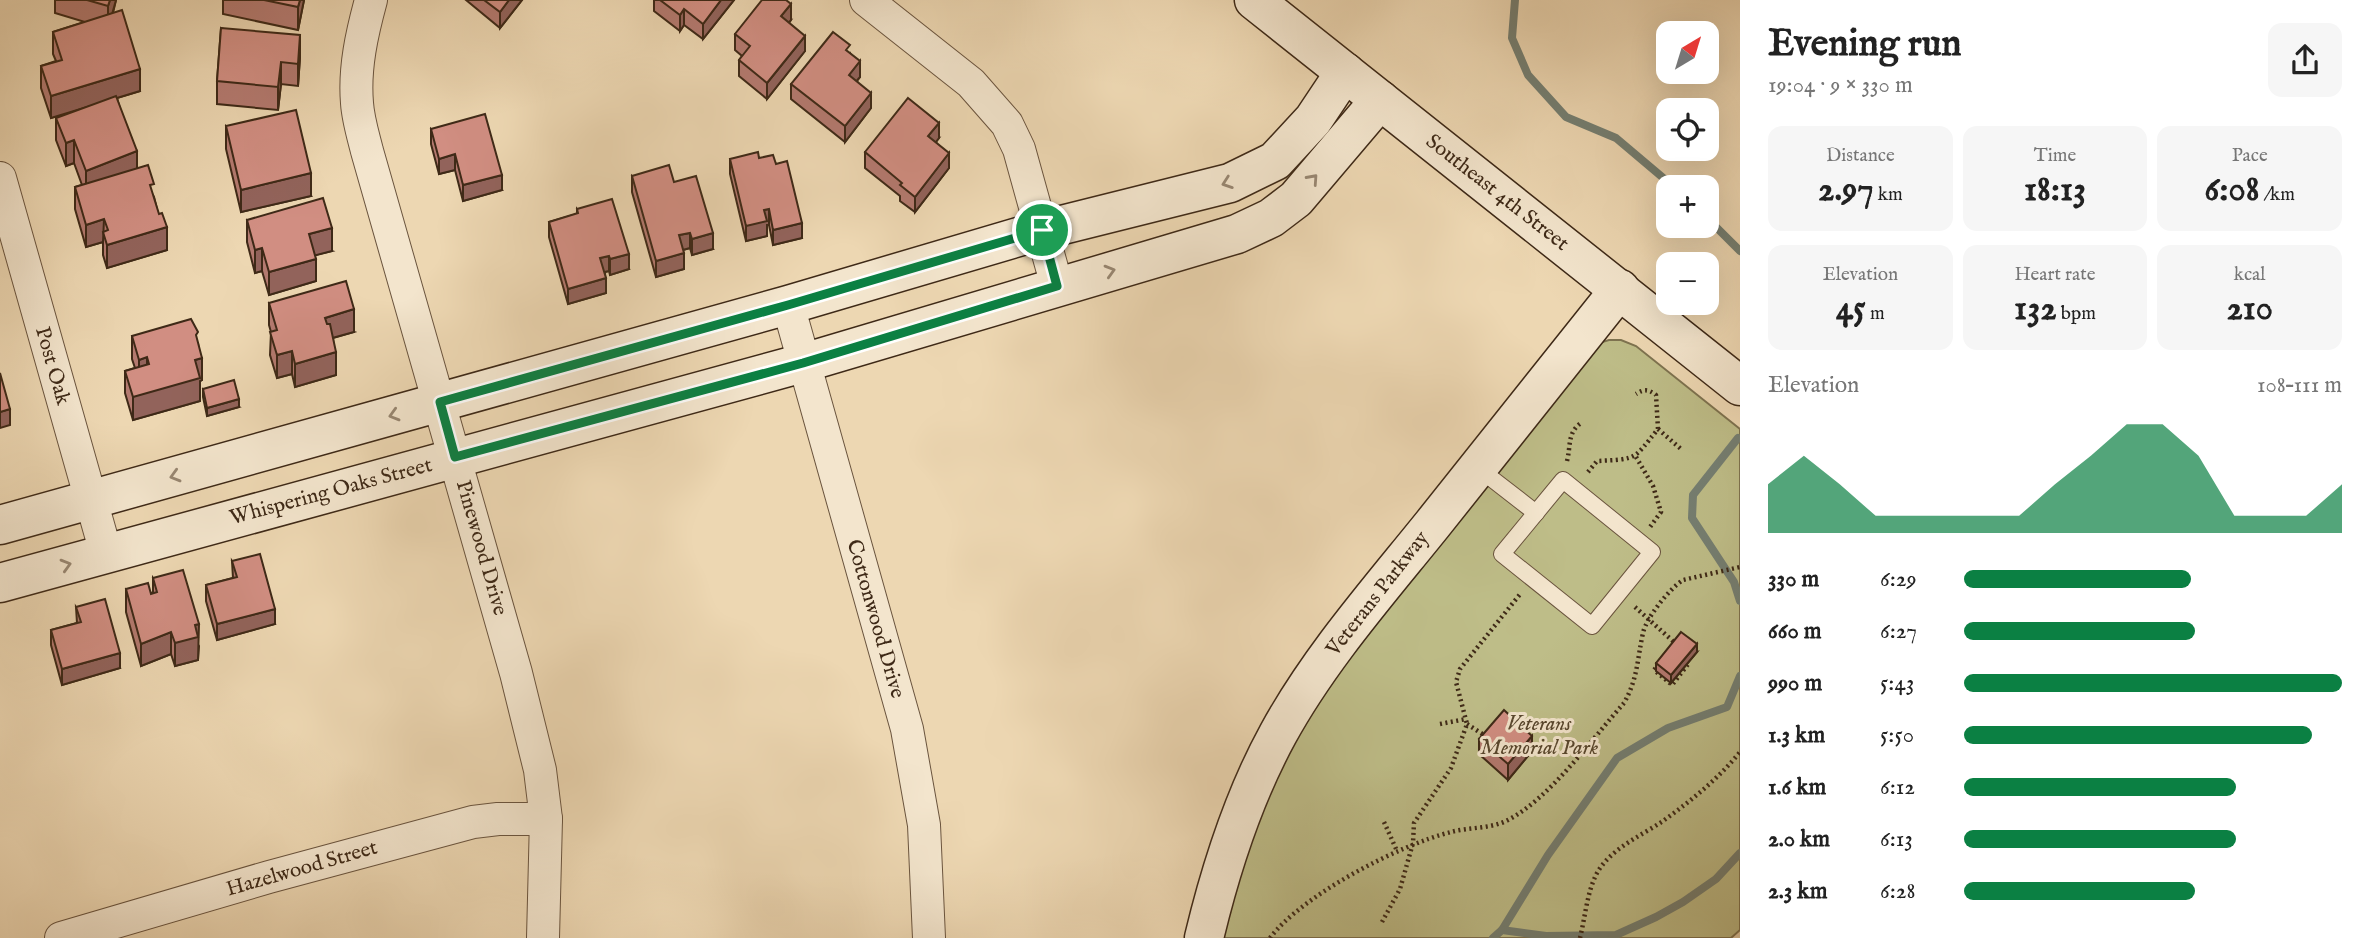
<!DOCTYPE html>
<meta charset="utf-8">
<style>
body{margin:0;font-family:"IM FELL English",serif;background:#f6f6f6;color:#222;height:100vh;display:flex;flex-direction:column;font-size:26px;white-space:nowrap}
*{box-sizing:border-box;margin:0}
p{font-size:23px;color:#767676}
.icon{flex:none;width:38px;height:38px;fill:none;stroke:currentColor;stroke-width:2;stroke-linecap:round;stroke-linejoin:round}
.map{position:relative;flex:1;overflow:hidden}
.drawer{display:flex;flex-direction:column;background:#fff;width:630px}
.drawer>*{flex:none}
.needle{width:46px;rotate:38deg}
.fabs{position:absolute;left:1656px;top:21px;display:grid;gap:14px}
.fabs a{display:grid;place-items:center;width:63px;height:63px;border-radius:14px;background:#fff;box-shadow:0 7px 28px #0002;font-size:35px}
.pin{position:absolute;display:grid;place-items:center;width:60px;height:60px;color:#fff;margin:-30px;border:4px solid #fff;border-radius:50%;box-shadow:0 2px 7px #0007}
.round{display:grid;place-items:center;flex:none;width:74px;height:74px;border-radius:14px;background:#f6f6f6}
.headline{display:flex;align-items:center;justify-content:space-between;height:119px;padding:0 28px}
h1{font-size:38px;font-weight:800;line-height:52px}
.figures{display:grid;grid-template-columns:repeat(3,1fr);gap:10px;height:119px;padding:7px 28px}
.figures div{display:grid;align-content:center;border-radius:14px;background:#f6f6f6;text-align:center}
.figures b{font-size:35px;font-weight:800}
.figures small{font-size:19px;font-weight:400}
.figures p{font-size:19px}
.chart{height:196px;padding:14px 28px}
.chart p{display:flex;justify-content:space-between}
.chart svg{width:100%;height:126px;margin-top:7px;fill:#0b8043;opacity:.7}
ul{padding:0 28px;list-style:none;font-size:23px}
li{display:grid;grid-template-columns:112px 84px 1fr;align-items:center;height:52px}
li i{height:18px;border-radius:9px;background:#0b8043}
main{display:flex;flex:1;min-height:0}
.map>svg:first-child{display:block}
</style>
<main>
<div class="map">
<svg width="1740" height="938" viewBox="0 0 1740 938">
<rect width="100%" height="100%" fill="#edd7b2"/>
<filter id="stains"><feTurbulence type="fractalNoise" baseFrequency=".00286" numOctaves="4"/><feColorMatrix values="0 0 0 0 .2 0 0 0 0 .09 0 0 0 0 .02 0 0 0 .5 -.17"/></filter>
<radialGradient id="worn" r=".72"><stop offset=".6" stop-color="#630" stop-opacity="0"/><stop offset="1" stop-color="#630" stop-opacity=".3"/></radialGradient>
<path fill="#bebd88" stroke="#7e7350" stroke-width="2" d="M 1609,340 L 1621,340 L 1636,346 L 1740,429 L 1740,930 L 1731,938 L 1219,938 L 1261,805 L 1323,689 L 1599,343 Z"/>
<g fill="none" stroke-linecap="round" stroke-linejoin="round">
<g stroke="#757f72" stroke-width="8">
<path d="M 1515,0 L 1512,38 L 1528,75 L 1566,117 L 1616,138 L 1674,187"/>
<path d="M 1706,217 L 1740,251"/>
<path d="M 1738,438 L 1693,495 L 1692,518 L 1734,582 L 1740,601"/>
<path d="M 1502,930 L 1548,855 L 1617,758 L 1668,728 L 1727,707 L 1740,676"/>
<path d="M 1493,938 L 1502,930 L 1546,936 L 1616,935 L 1656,917 L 1683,902 L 1716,879 L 1740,853"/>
</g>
<g stroke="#6a543e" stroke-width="18">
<g id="lane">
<path d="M 1478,468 L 1536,513"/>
<path d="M 1563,480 L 1652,552 L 1592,626 L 1502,554 Z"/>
</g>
</g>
<g stroke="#6a543e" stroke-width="34">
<g id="street">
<path d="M 371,0 C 362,33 354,68 357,103 C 358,119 363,135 367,151 L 516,673 L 540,770 L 546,819 L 543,938"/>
<path d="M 866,0 L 971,83 L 1007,124 L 1019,149 L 1057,286"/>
<path d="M 0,178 L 106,553"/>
<path d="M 788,305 L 907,729 L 924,825 L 929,938"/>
<path d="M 61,938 L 269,877 L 473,822 L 498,819 L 546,819"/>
</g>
</g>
<g stroke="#3e2917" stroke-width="41">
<g id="secondary">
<path d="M 1254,0 L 1740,386"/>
<path d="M 0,525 L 788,305 L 1042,230 L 1230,183 L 1275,161 L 1313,120 L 1345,72"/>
<path d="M 0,583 L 803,363 L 1237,234 L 1271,218 L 1296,199 L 1380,100"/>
<path d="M 1204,938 C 1221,867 1243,798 1278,734 C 1319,659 1378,592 1432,525 C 1495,447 1557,368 1620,289"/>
</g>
</g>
<g stroke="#3e2917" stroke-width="4.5" stroke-dasharray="2 3.5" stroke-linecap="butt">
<path d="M 1658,429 L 1681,449"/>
<path d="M 1636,457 L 1653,486 L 1661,512 L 1650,527"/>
<path d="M 1567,461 C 1571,446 1567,433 1581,423"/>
<path d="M 1588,472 L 1597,461 C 1638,459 1633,460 1658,429 L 1656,395 C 1648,389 1644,389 1636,394"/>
<path d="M 1635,607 L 1675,643 L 1673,646"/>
<path d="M 1659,664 L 1654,670 L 1672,685 L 1689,663"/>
<path d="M 1440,724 L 1466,719"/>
<path d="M 1467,724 L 1487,737"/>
<path d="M 1384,822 L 1397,851"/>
<path d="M 1382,922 L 1400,889 L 1413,843 L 1414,823 L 1451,768 L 1467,724 L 1456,682 L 1460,669 L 1521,593"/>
<path d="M 1270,938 C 1302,895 1399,845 1451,832 C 1469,827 1491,829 1508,820 C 1550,798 1592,739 1624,703 C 1638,678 1637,660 1643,633 C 1646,618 1670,588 1683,580 L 1740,567"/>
<path d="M 1580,938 C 1585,918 1587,893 1596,875 C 1609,849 1641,836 1663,821 C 1692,800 1718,779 1740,752"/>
</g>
<use href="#lane" stroke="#f3e5cd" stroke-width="16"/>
<use href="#street" stroke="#f3e5cd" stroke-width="32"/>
<use href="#secondary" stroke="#f3e5cd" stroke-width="38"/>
</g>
<g fill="#b47a70" stroke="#3e2917" stroke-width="2">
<path d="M 55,0 L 116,0 L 113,13 L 140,91 L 117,98 L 137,169 L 154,197 L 167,250 L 107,268 L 103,255 L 103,242 L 86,247 L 75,209 L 75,187 L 82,185 L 74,163 L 66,166 L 56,140 L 56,118 L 72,112 L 51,118 L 41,88 L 41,66 L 56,61 L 53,54 L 53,32 L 85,22 L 55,13 Z"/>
<path d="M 223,0 L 304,0 L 298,30 L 223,14 Z"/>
<path d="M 466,0 L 522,0 L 500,28 Z"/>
<path d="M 654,0 L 734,0 L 703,39 L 684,25 L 680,31 L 654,11 Z"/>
<path d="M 791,20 L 789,23 L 805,51 L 767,99 L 739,76 L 739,60 L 742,56 L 735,50 L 735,34 Z"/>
<path d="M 221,28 L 300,57 L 298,86 L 281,84 L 278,110 L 217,104 L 217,81 Z"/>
<path d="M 850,53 L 860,77 L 857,81 L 871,108 L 845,142 L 791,99 L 791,84 Z"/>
<path d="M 226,126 L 311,196 L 241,212 L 226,149 Z"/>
<path d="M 431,129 L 502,190 L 463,201 L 455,170 L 439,174 L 431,144 Z"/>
<path d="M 939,138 L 936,142 L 949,168 L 915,212 L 900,201 L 900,196 L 865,168 L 865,152 Z"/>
<path d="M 759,158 L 776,164 L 802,238 L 773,245 L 769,225 L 767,225 L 767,236 L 746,241 L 730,174 L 730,159 Z"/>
<path d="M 632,176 L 713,249 L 692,255 L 690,248 L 683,250 L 684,269 L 656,277 L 632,192 Z"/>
<path d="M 577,209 L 629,269 L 610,275 L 609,271 L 605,272 L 606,293 L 568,304 L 549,237 L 549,222 L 577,214 Z"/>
<path d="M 247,220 L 332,251 L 315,255 L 316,281 L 269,295 L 262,271 L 255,273 L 247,242 Z"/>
<path d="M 269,303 L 354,332 L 333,338 L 336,375 L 295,387 L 292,374 L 277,378 L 270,355 L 271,332 L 269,325 Z"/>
<path d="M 132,336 L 198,343 L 202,380 L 200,381 L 200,401 L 133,420 L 125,393 L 125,371 L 135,368 L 132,359 Z"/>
<path d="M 203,389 L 239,407 L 207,416 L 203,397 Z"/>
<path d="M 232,561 L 275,624 L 217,640 L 206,601 L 206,585 L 233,578 Z"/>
<path d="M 153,578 L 199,646 L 198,660 L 175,666 L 171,654 L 141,666 L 126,612 L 126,589 L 153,593 Z"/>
<path d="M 76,607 L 120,668 L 62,685 L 51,645 L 51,630 L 77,623 Z"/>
<path d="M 1697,652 L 1671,683 L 1656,671 L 1656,663 Z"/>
<path d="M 1479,739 L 1532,751 L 1508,780 L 1479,754 Z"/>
</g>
<g fill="#92635b" stroke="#3e2917" stroke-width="2">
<path d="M 110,0 L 116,0 L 108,29 L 108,6 Z"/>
<path d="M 300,0 L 304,0 L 298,30 L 298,7 Z"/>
<path d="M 509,0 L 522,0 L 500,28 L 500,12 Z"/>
<path d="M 721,0 L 734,0 L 703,39 L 703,24 Z"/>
<path d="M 791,4 L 791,20 L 781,32 L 781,16 Z"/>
<path d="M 684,9 L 684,25 L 680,31 L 680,15 Z"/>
<path d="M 300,35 L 300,57 L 298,86 L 298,64 Z"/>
<path d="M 805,36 L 805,51 L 767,99 L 767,83 Z"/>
<path d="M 860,61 L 860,77 L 849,90 L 849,75 Z"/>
<path d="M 281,62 L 281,84 L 278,110 L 278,87 Z"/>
<path d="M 140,69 L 140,91 L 51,118 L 51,96 Z"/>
<path d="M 871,93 L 871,108 L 845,142 L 845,126 Z"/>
<path d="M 939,123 L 939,138 L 928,152 L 928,136 Z"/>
<path d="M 74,140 L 74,163 L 66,166 L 66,143 Z"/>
<path d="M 137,151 L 137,174 L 86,193 L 86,171 Z"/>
<path d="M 949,153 L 949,168 L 915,212 L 915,197 Z"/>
<path d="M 455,154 L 455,170 L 439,174 L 439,159 Z"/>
<path d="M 311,173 L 311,196 L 241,212 L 241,190 Z"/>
<path d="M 502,175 L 502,190 L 463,201 L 463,185 Z"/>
<path d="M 769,209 L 769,225 L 767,225 L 767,236 L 746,241 L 746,226 L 764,210 Z"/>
<path d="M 104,219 L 103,242 L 86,247 L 86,225 Z"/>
<path d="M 802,223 L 802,238 L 773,245 L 773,230 Z"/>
<path d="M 167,227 L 167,250 L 107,268 L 107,245 Z"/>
<path d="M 332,228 L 332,251 L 309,257 L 309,234 Z"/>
<path d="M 690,233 L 690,248 L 679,251 L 679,235 Z"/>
<path d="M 713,233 L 713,249 L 692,255 L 692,239 Z"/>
<path d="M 262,248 L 262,271 L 255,273 L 255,250 Z"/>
<path d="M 684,253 L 684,269 L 656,277 L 656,261 Z"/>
<path d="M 629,254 L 629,269 L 610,275 L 610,259 Z"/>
<path d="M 609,256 L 609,271 L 600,273 L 600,258 Z"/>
<path d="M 316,259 L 316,281 L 269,295 L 269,272 Z"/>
<path d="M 606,278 L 606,293 L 568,304 L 568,289 Z"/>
<path d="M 354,309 L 354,332 L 325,340 L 325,318 Z"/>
<path d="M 292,351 L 292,374 L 277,378 L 277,355 Z"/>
<path d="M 336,352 L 336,375 L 295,387 L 295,364 Z"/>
<path d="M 147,357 L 147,380 L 139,382 L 139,360 Z"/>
<path d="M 202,358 L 202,380 L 200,381 L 200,401 L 133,420 L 133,397 L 195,360 Z"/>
<path d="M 239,399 L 239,407 L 207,416 L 207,408 Z"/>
<path d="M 10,409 L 10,425 L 0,428 L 0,412 Z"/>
<path d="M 275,609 L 275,624 L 217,640 L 217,624 Z"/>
<path d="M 199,624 L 198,660 L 175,666 L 175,643 L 195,625 Z"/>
<path d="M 171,632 L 171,654 L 141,666 L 141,644 Z"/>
<path d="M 1697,644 L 1697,652 L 1671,683 L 1671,675 Z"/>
<path d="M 120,653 L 120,668 L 62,685 L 62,669 Z"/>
<path d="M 1532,736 L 1532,751 L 1508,780 L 1508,764 Z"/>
</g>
<g fill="#d18e82" stroke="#3e2917" stroke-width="2">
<path d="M 87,0 L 110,0 L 108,6 Z"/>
<path d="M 264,0 L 300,0 L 298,7 Z"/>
<path d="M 484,0 L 509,0 L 500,12 Z"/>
<path d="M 660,0 L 721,0 L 703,24 L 684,9 L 680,15 Z"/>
<path d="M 762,0 L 786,0 L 791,4 L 781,16 L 805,36 L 767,83 L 739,60 L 750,46 L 735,34 Z"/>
<path d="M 122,10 L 140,69 L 51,96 L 41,66 L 62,60 L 53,32 Z"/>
<path d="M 221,28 L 300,35 L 298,64 L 281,62 L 278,87 L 217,81 Z"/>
<path d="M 833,32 L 850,45 L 846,50 L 860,61 L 849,75 L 871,93 L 845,126 L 791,84 Z"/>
<path d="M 116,96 L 137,151 L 86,171 L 74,140 L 66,143 L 56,118 Z"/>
<path d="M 908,98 L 939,123 L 928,136 L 949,153 L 915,197 L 900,185 L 902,183 L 865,152 Z"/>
<path d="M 296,110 L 311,173 L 241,190 L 226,126 Z"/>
<path d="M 485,114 L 502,175 L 463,185 L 455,154 L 439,159 L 431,129 Z"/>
<path d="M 758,152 L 759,158 L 773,155 L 776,164 L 787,161 L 802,223 L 773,230 L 769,209 L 764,210 L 767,221 L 746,226 L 730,159 Z"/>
<path d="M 148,165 L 154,184 L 150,185 L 159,214 L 162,213 L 167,227 L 107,245 L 103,232 L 108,230 L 104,219 L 86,225 L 75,187 Z"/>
<path d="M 669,165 L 674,182 L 696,176 L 713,233 L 692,239 L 690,233 L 679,235 L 684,253 L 656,261 L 632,176 Z"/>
<path d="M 323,198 L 332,228 L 309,234 L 316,259 L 269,272 L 262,248 L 255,250 L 247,220 Z"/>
<path d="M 612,199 L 629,254 L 610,259 L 609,256 L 600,258 L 606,278 L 568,289 L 549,222 L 578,213 L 577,209 Z"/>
<path d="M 346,281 L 354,309 L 325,318 L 327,324 L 330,324 L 336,352 L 295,364 L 292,351 L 277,355 L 270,332 L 277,330 L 269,303 Z"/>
<path d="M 191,319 L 198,332 L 196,335 L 202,358 L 195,360 L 200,378 L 133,397 L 125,371 L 149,364 L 147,357 L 139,360 L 132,336 Z"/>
<path d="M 0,373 L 10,409 L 0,412 Z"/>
<path d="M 234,380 L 239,399 L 207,408 L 203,389 Z"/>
<path d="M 260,554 L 275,609 L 217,624 L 206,585 L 237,577 L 232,561 Z"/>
<path d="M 183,570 L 199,624 L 195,625 L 198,637 L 175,643 L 171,632 L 141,644 L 126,589 L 148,583 L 151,594 L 157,592 L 153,578 Z"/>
<path d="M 105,599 L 120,653 L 62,669 L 51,630 L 81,622 L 76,607 Z"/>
<path d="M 1681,632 L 1697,644 L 1671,675 L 1656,663 Z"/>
<path d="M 1504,710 L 1532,736 L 1508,764 L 1479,739 Z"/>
</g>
<defs><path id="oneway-chevron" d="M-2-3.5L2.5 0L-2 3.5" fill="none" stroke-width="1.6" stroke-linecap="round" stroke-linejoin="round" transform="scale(1.75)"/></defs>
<g stroke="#988772">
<use href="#oneway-chevron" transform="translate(1313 179) rotate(-48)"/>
<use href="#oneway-chevron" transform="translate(1227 183) rotate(161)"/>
<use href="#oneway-chevron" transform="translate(1110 271) rotate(-16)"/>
<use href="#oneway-chevron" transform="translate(394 415) rotate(164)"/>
<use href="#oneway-chevron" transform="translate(175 476) rotate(164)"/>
<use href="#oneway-chevron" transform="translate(66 565) rotate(-16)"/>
</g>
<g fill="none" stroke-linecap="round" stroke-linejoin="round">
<g stroke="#fff" stroke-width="14">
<path id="route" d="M 1042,230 L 1057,286 L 803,363 L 455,457 L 440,402 L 788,305 Z"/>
</g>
<use href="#route" stroke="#0b8043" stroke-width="9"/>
</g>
<g text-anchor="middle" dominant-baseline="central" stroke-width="6" stroke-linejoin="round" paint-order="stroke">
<g font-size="21" fill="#3e2917" stroke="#f3e5cd">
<text transform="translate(1497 193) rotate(38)">Southeast 4th Street</text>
<text transform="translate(52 366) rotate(74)">Post Oak</text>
<text transform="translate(331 492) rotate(-15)">Whispering Oaks Street</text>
<text transform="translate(481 548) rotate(74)">Pinewood Drive</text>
<text transform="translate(1378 594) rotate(-52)">Veterans Parkway</text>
<text transform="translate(875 619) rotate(74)">Cottonwood Drive</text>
<text transform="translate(302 869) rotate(-16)">Hazelwood Street</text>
</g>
<g font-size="21" font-style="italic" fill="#58472e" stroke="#f3e5cd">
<text x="1539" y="724">Veterans<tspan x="1539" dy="24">Memorial Park</tspan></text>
</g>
</g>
<rect width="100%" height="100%" filter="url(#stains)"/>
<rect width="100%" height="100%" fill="url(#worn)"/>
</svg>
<div class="fabs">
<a><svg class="needle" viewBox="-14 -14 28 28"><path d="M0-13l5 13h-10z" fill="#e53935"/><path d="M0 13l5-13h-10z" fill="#767676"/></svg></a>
<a><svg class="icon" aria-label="locate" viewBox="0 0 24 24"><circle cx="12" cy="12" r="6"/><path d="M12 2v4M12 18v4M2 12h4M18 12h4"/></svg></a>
<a>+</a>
<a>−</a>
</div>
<div class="pin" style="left:1042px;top:230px;background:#1e9e55"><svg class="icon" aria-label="arrive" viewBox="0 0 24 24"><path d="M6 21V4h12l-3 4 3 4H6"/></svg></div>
</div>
<section class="drawer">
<div class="headline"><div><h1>Evening run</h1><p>19:04 · 9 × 330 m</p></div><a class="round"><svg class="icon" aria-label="share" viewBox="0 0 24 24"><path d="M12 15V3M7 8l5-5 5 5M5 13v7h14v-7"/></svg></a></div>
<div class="figures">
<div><p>Distance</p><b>2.97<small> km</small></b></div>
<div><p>Time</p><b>18:13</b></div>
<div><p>Pace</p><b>6:08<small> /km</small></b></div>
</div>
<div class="figures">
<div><p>Elevation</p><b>45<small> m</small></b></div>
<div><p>Heart rate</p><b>132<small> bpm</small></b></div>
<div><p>kcal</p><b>210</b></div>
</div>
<div class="chart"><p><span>Elevation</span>108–111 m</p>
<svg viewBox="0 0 160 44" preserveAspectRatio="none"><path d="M0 44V27L10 17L20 27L30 38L40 38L50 38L60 38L70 38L80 27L90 17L100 6L110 6L120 17L130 38L140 38L150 38L160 27V44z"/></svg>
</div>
<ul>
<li><b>330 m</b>6:29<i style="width:60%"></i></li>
<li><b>660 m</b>6:27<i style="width:61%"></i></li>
<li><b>990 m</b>5:43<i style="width:100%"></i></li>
<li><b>1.3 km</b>5:50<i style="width:92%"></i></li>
<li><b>1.6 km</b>6:12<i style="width:72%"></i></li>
<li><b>2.0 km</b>6:13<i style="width:72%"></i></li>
<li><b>2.3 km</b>6:28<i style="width:61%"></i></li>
</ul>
</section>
</main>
